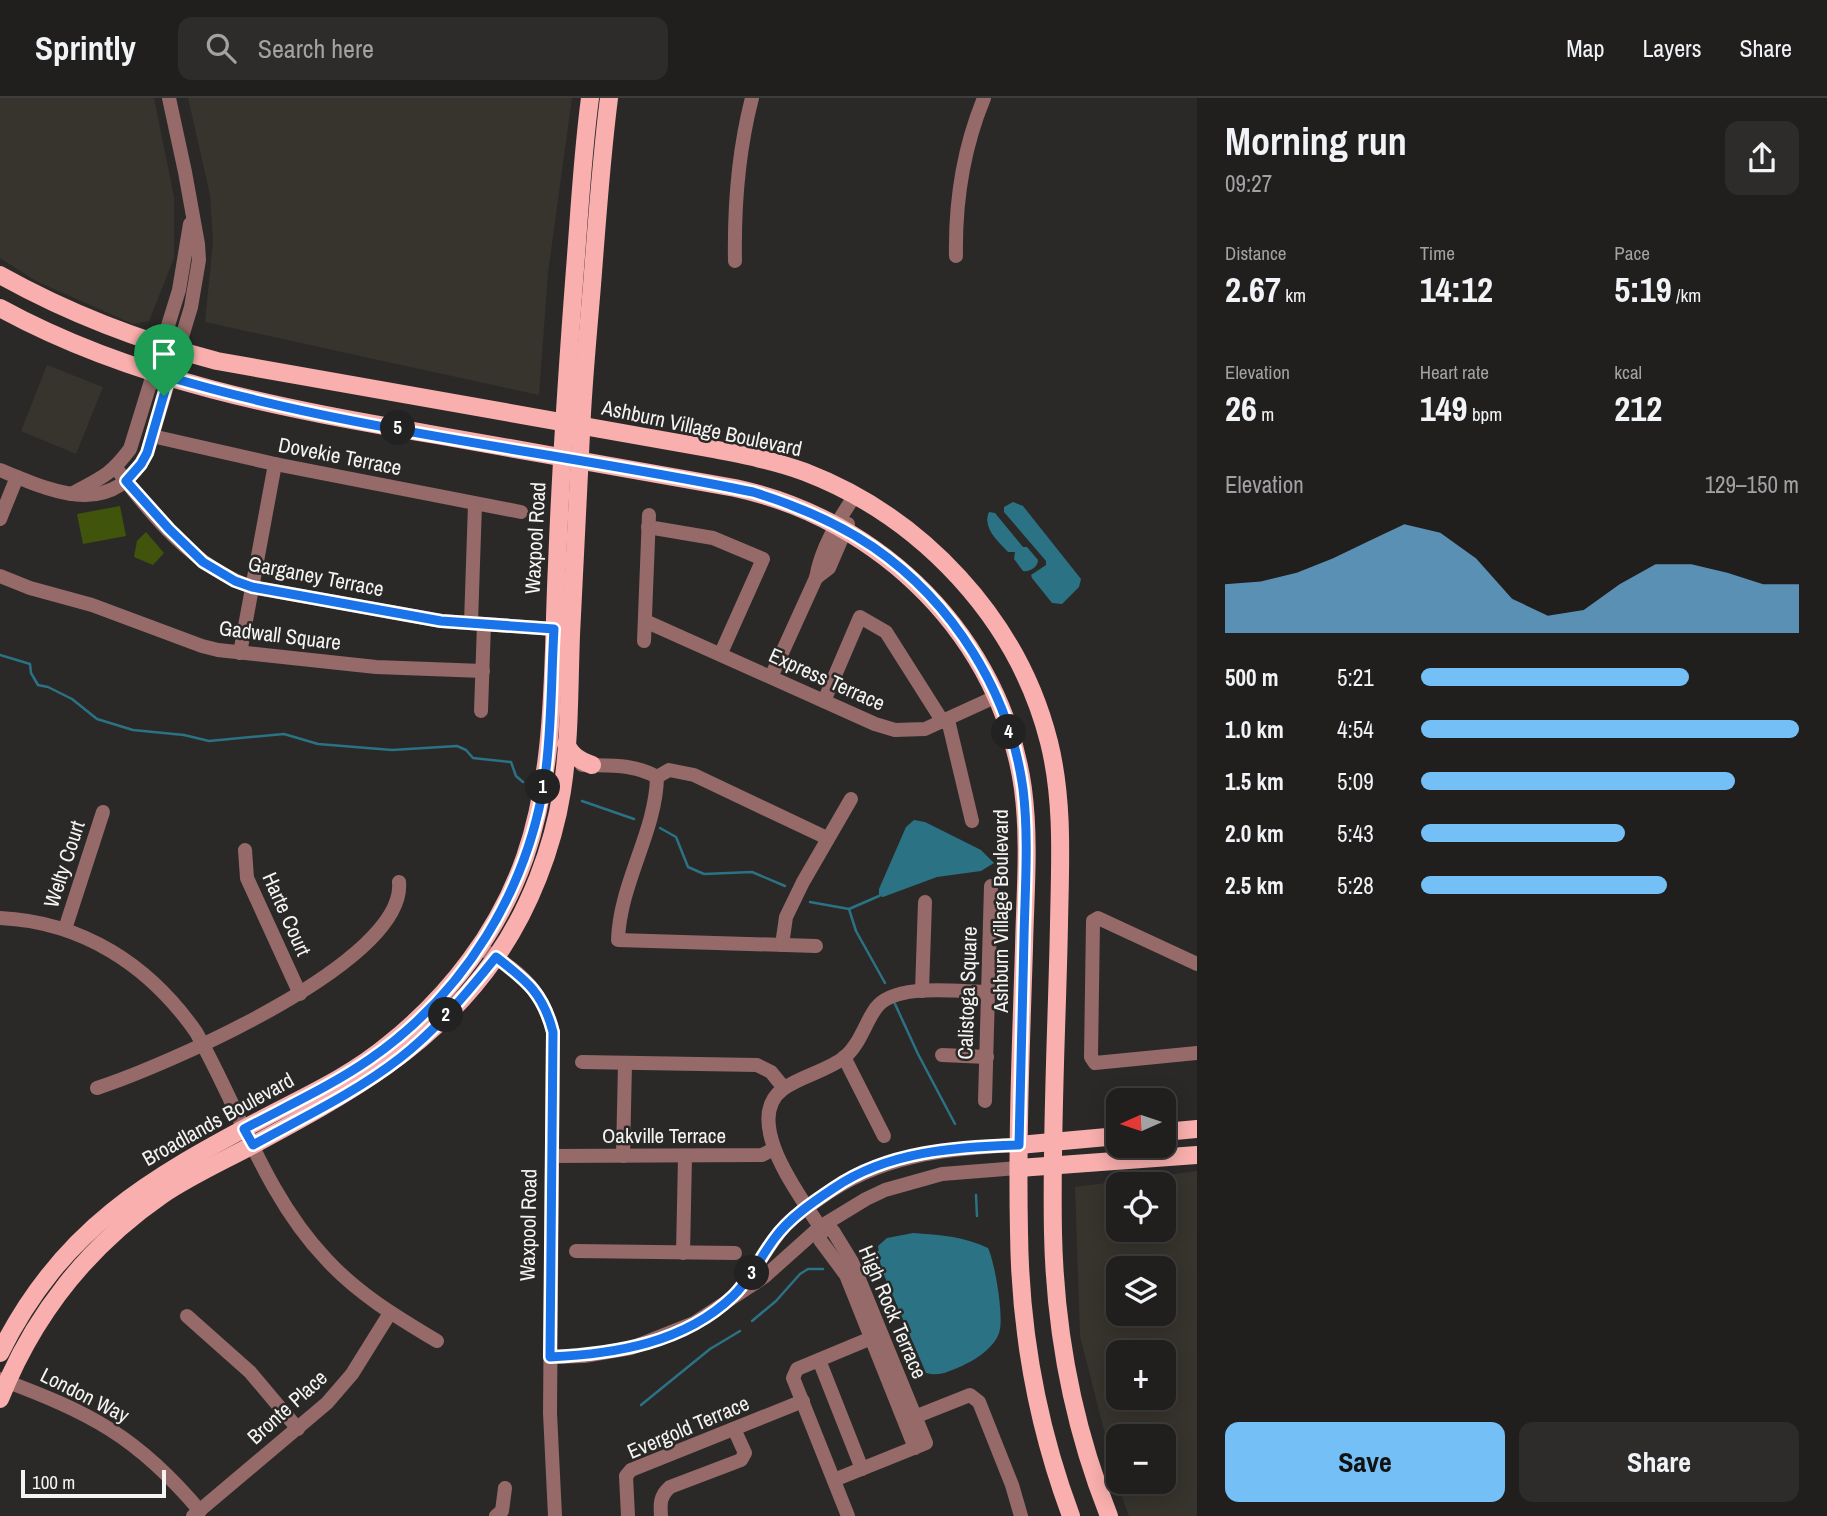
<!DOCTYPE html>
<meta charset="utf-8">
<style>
body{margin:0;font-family:"Archivo Narrow",sans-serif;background:#2d2c2a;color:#f1f3f6;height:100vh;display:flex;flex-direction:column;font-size:26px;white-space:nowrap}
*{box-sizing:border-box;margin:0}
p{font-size:23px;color:#a2a2a4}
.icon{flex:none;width:38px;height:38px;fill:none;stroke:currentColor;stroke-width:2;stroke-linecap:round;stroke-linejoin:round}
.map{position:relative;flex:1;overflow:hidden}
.sheet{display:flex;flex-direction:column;background:#201f1d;width:630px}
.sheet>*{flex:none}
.needle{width:46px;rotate:267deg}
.fabs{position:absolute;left:1106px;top:990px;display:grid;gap:14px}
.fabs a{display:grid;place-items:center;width:70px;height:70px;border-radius:14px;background:#201f1d;box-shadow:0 4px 18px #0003,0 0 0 2px #3d3d3b;font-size:35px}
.scale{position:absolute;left:21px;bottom:18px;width:145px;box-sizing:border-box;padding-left:7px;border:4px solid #f4f4f2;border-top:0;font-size:19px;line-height:24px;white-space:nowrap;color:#f4f4f2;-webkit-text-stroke:5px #2a2927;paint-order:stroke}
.pin{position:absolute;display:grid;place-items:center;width:60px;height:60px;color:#fff;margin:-72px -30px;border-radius:50% 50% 50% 0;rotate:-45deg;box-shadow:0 0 7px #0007}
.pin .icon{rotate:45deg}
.km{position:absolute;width:35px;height:35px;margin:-18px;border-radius:50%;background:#222;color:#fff;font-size:19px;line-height:35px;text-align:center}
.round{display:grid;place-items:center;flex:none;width:74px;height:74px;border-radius:14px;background:#2d2c2a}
.headline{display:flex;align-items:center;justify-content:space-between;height:119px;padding:0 28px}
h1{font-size:38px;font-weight:700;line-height:52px}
.stats{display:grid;grid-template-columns:repeat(3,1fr);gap:10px;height:119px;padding:7px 28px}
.stats div{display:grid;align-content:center}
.stats b{font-size:35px;font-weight:700}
.stats small{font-size:19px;font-weight:400}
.stats p{font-size:19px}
.chart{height:196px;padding:14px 28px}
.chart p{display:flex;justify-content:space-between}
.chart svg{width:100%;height:126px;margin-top:7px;fill:#74c0f6;opacity:.7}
.action{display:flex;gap:14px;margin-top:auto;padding:14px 28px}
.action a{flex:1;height:80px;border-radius:14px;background:#74c0f6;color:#111;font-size:28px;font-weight:700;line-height:80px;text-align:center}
.action a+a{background:#2d2c2a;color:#f1f3f6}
ul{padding:0 28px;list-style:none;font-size:23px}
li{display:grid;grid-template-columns:112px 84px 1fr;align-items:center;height:52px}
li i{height:18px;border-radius:9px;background:#74c0f6}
header{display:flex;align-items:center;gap:42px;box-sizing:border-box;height:98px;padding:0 35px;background:#201f1d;border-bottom:2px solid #3d3d3b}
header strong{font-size:33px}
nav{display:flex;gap:38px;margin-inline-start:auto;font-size:24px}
.search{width:490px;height:63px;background:#2d2c2a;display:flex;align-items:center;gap:18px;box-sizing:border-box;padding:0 24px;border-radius:14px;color:#a2a2a4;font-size:26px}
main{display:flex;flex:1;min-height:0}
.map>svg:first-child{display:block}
</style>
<header>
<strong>Sprintly</strong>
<div class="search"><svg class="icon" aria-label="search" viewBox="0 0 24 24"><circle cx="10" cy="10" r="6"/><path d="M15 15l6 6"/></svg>Search here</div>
<nav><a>Map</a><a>Layers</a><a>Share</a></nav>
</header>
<main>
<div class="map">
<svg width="1197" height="1418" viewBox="0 0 1197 1418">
<rect width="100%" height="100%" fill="#2a2927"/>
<g fill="#37342d" fill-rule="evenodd">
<path d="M 0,0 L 154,0 L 174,99 L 174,160 L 149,223 L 133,226 L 36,183 L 0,160 Z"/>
<path d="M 188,0 L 572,0 L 548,175 L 539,297 L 205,224 L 213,144 L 210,97 Z"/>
<path d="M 47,267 L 103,289 L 76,356 L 21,333 Z"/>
<path d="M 1197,1073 L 1197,1418 L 1129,1418 L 1119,1391 L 1080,1238 L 1075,1089 ZM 1118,1087 L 1164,1087 L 1164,1132 L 1118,1132 ZM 1118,1171 L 1164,1171 L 1164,1216 L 1118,1216 ZM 1118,1255 L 1164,1255 L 1164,1300 L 1118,1300 ZM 1118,1339 L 1164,1339 L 1164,1384 L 1118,1384 Z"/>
</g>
<g fill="#41540c">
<path d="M 120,408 L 126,438 L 83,446 L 77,416 Z"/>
<path d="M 146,434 L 164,455 L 153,467 L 134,459 L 137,443 Z"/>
</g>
<g fill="#2b7285">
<path d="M 1013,404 L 1023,408 L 1081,481 L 1079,489 L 1062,506 L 1052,505 L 1032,480 L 1031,477 L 1046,467 L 1046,463 L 1004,414 L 1004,409 Z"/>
<path d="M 989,414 L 995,415 L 1023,449 L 1027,449 L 1038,462 C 1038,469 1030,474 1023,473 L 1014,461 L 1015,454 L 1008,454 C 998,443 982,430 989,414 Z"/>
<path d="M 914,722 L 925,724 L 981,752 L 994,765 L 981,773 L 937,779 L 883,799 L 879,798 L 879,791 L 906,729 Z"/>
<path d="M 913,1135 C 940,1137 963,1138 988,1150 C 995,1165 1003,1214 1000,1231 C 997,1248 977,1261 962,1268 C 949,1273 940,1279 926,1275 L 881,1170 L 878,1148 L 887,1140 Z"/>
</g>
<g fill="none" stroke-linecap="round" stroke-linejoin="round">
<g stroke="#2b7285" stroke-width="2.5">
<path d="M 0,557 L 30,566 L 31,575 L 38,587 L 48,589 L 72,601 L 97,621 L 133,632 L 184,637 L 209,643 L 284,636 L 318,646 L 392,652 L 457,648 L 466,652 L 473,660 L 511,664 L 516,678 L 523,684"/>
<path d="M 582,703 L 634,721"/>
<path d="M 660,730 L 676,739 L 688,769 L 704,776 L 752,774 L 785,788"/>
<path d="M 810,804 L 849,811 L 879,798"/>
<path d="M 849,811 L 856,833 L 885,885"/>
<path d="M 895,906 L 918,956 L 955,1026"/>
<path d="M 976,1097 L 977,1118"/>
<path d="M 867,1157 L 879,1154"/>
<path d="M 752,1223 L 776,1203 L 800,1176 L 808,1171 L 823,1171"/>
<path d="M 641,1307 L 710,1251 L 740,1233"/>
</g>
<g stroke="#956a68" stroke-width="14">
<path d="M 956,158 C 955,103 963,51 984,0"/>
<path d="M 735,163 C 734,108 738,54 752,0"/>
<path d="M 152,338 L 275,366 L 521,414"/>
<path d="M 116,370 C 151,417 195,470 252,489 L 441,523 L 554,531"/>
<path d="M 0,372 C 54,394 112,422 147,355 L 191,209 L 199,162 L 198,146 L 185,74 L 169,0"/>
<path d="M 71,396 C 100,380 109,379 130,351 L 179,192 L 190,126"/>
<path d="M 0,421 L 17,379"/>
<path d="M 648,429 L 713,440 L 763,461 L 721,555"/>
<path d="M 0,478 L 30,490 L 92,507 L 202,548 L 218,552 L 376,569 L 483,573"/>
<path d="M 816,480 L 829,470 L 848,426"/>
<path d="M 645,523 L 875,626 L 895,632 L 925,631 L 995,599"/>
<path d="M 471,525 L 475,406"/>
<path d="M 644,543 L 649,417"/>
<path d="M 240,555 L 275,366"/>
<path d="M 771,579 L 816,480 C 821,450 838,423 855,397"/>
<path d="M 824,603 L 860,519 L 886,534 L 943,624"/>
<path d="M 481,613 L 484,526"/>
<path d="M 948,622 L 972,723"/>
<path d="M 582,667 C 608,668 633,665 657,679 L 669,672 L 694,677 L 827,740"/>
<path d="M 657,679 C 656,734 620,784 618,842 L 816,848"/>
<path d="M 245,752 L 247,780 L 300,896"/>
<path d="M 0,820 C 83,824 149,867 196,934 C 239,1010 265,1097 326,1161 C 358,1196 397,1219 437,1243"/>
<path d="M 65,831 L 103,714"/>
<path d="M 782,847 L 786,819 L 803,784 L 851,701"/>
<path d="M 487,854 C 522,874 543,895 553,934 L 550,1315 L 555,1418"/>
<path d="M 1197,866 L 1098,820 L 1093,823 L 1091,959 L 1095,965 L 1197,955"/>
<path d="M 922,893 L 925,804"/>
<path d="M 942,957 L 987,959"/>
<path d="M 844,959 L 884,1038"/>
<path d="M 582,964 L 757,967 L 771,974 L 784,990"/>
<path d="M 97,990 C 162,969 407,864 399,784"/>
<path d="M 985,1003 L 991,788"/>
<path d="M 552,1058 L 762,1057 L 774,1051"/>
<path d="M 623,1058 L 625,965"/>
<path d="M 820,1129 C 801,1099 741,1022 783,991 C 801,978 827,973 845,959 C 860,946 865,925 876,910 C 895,884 959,894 989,894"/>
<path d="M 820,1129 L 833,1133 L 852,1164 L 926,1345 L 834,1382"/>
<path d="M 820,1129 L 820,1142 L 846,1177 L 915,1350"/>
<path d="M 576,1153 L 735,1155"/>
<path d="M 683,1155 L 685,1059"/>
<path d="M 741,1189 C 758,1170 768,1146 785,1128 C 795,1117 808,1109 819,1101 C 879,1057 947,1050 1019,1047"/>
<path d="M 187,1218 L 250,1274 L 298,1331"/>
<path d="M 550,1259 L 584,1258 L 631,1250 L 694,1225 L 764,1179 L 820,1129 L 866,1101 L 885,1092 L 942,1076 L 1019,1070"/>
<path d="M 819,1262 L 862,1371"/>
<path d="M 0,1281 C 89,1314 137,1338 200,1413"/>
<path d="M 907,1322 L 970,1297 L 979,1304 L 1012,1387 L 1021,1418"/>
<path d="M 193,1418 L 327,1305 L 352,1276 L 390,1215"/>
<path d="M 496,1418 L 502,1413 L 505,1390"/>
<path d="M 628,1418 L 626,1378 L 631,1372 L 803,1303"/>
<path d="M 661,1418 C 660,1405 660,1398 670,1389 L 741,1362 L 745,1355 L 734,1331"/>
<path d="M 848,1418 L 793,1280 L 797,1271 L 881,1236"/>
</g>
<g stroke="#f8afad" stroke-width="18">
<path d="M 0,177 C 68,215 141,243 217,263 L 713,351 C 744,357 775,363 805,374 C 922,419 1018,521 1049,644 C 1064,704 1060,766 1059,826 C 1057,929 1051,1032 1053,1135 C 1055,1232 1073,1328 1109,1418"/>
<path d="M 0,210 C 135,284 286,311 436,337 C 536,354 635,373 735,390 C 881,421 1002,540 1023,691 C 1030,744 1025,797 1024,850 C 1021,945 1017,1040 1019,1134 C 1020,1231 1037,1327 1071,1418"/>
<path d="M 566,646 C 572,658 579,662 592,667"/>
<path d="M 1164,1034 L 1197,1031"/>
<path d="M 1019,1047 L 1118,1038"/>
<path d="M 1019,1070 L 1197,1057"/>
<path d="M 0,1255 C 61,1131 149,1081 266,1019 C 308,997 352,977 389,946 C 450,897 499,833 525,759 C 557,666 552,564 557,467 C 561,364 568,261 576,158 C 580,105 583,52 590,0"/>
<path d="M 0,1301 C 33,1218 88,1148 162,1097 C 190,1078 221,1064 251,1048 C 346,997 433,950 496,859 C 529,812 553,750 562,693 C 570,642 569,589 571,537 C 574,470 578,402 581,335 C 583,285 588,236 592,187 C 597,124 601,62 609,0"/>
</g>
</g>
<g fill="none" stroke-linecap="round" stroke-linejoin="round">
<g stroke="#fff" stroke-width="14">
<path id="route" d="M 169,279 C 360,335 559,354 753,394 C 795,407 836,424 873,449 C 953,504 1010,595 1023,691 C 1029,740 1025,790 1024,840 C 1022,909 1021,978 1019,1047 C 956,1049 888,1053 834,1090 C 813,1104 789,1120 774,1141 C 760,1160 750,1182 733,1198 C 684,1245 615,1256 550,1259 L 553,934 C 543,895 527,883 496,859 C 467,895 437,931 400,960 C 355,995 302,1020 253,1047 L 244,1031 C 287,1008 331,988 370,961 C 464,896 528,792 545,679 C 552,630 551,580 554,531 L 441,523 L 252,489 L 235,483 L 203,464 L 169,431 L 126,383 L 141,366 L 147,355 Z"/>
</g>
<use href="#route" stroke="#1a73e8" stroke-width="9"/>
</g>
<g text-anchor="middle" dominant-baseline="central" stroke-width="5" stroke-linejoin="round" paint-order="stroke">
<g font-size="21" fill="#f4f4f2" stroke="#2a2927">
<text transform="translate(702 330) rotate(12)">Ashburn Village Boulevard</text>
<text transform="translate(340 358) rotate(11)">Dovekie Terrace</text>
<text transform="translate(535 440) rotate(-87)">Waxpool Road</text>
<text transform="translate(316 478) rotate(11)">Garganey Terrace</text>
<text transform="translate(280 537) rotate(7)">Gadwall Square</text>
<text transform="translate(827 581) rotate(24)">Express Terrace</text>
<text transform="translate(64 766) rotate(-72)">Welty Court</text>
<text transform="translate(1000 813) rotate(-90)">Ashburn Village Boulevard</text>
<text transform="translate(287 816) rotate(66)">Harte Court</text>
<text transform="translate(967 895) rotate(-88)">Calistoga Square</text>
<text transform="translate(218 1021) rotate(-29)">Broadlands Boulevard</text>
<text x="664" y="1037">Oakville Terrace</text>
<text transform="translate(528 1127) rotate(-89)">Waxpool Road</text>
<text transform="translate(893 1214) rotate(67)">High Rock Terrace</text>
<text transform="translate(85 1297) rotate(27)">London Way</text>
<text transform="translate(287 1309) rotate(-42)">Bronte Place</text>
<text transform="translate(688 1329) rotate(-23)">Evergold Terrace</text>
</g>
</g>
</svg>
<div class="fabs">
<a><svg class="needle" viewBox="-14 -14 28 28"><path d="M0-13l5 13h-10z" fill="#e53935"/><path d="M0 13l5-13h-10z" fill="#a2a2a4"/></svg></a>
<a><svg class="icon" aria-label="locate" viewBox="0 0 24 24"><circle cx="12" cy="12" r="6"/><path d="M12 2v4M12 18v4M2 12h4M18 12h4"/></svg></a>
<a><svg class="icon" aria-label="layers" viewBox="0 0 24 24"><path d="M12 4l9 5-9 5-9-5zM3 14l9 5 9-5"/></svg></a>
<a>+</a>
<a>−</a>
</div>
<div class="scale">100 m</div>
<div class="pin" style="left:164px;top:298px;background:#1e9e55"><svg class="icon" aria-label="arrive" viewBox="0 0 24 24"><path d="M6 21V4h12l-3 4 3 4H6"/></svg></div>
<b class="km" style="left:543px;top:689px">1</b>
<b class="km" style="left:446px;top:917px">2</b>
<b class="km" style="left:752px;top:1175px">3</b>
<b class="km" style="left:1009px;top:634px">4</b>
<b class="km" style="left:398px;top:330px">5</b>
</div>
<section class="sheet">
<div class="headline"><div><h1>Morning run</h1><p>09:27</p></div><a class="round"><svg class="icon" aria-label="share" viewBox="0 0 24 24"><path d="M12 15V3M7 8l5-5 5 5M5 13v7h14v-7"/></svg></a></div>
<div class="stats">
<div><p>Distance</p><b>2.67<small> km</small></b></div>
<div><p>Time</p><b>14:12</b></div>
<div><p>Pace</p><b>5:19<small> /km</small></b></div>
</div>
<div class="stats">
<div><p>Elevation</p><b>26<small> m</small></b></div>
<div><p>Heart rate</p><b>149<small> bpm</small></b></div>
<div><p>kcal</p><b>212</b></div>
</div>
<div class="chart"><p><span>Elevation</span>129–150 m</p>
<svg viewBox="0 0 160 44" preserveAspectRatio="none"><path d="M0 44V27L10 26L20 23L30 18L40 12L50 6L60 9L70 18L80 32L90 38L100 36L110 27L120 20L130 20L140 23L150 27L160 27V44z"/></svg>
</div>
<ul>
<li><b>500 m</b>5:21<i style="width:71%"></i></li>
<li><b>1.0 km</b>4:54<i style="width:100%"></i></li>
<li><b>1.5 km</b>5:09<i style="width:83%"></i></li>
<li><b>2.0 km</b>5:43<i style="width:54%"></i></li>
<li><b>2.5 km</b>5:28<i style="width:65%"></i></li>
</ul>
<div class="action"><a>Save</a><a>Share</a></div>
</section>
</main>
